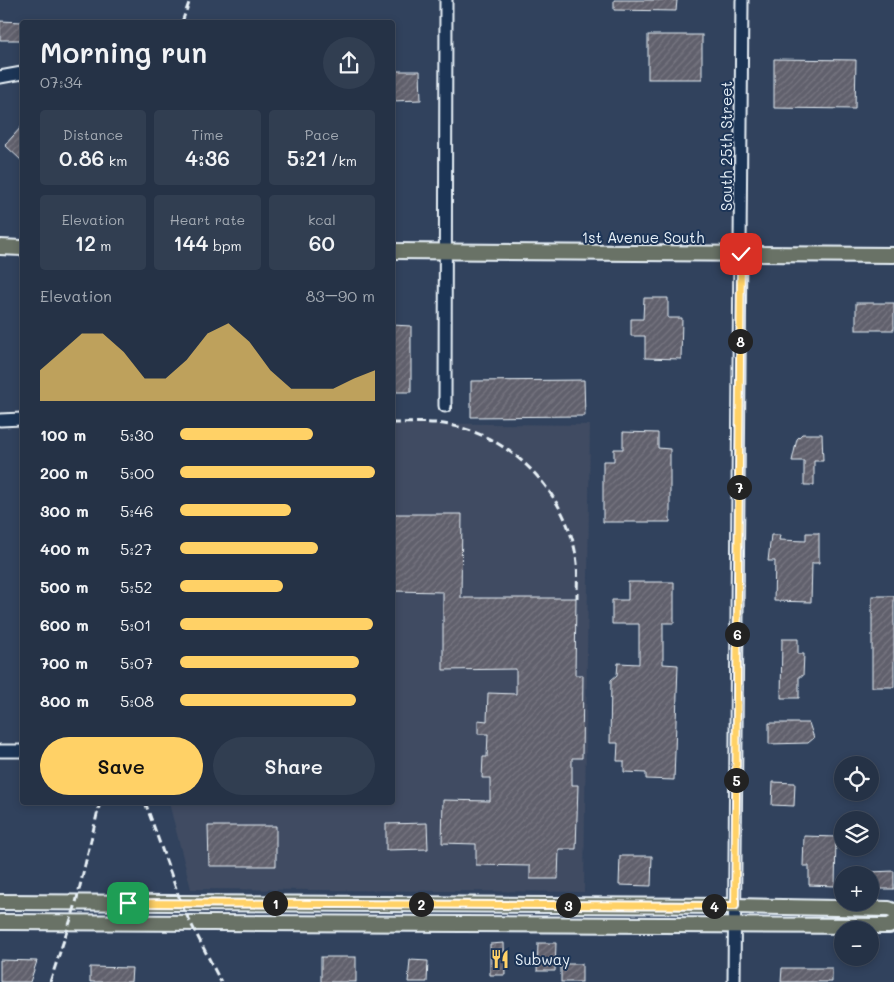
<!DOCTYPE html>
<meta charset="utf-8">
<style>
body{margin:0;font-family:Mali,sans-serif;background:#313e51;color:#f1f3f6;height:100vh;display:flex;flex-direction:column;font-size:19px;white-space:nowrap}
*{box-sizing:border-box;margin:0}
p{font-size:16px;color:#a3aab3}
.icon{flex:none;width:28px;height:28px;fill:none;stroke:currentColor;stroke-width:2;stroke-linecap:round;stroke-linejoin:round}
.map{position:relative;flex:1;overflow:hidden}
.sheet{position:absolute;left:20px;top:20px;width:375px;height:785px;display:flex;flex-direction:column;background:#253246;border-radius:5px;box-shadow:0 2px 8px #0003,0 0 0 1px #424d5f}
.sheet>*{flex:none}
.controls{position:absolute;left:834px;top:756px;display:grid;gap:10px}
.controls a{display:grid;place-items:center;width:45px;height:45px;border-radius:50%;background:#253246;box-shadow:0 2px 8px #0003,0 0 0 1px #424d5f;font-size:25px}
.pin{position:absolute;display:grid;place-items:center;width:42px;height:42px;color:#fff;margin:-21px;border-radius:10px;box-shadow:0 2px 8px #0006}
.km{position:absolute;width:25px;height:25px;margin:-12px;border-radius:50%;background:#222;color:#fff;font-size:14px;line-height:25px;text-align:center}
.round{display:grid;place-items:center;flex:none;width:52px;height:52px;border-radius:26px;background:#313e51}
.head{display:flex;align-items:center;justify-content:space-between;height:85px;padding:0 20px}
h1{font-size:28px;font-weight:600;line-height:38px}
.figures{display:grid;grid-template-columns:repeat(3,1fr);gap:8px;height:85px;padding:5px 20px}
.figures div{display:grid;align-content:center;border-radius:5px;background:#313e51;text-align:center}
.figures b{font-size:21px;font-weight:600}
.figures small{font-size:14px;font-weight:400}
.figures p{font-size:14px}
.chart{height:140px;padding:10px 20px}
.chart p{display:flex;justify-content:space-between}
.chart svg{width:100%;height:90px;margin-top:5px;fill:#ffd166;opacity:.7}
.button{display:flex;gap:10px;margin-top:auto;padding:10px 20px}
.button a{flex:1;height:58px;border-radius:30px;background:#ffd166;color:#111;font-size:20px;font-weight:600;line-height:58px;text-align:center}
.button a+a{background:#313e51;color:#f1f3f6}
ul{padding:0 20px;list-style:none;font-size:16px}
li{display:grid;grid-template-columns:80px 60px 1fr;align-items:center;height:38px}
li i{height:12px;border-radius:6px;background:#ffd166}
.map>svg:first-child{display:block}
</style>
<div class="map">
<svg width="894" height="982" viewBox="0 0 894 982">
<defs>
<pattern id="building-hatch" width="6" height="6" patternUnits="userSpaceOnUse" patternTransform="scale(1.25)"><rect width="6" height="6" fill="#61606c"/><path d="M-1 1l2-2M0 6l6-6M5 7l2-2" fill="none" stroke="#787782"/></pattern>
</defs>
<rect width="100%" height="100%" fill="#31425d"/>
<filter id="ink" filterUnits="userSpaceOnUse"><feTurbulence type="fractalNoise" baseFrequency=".02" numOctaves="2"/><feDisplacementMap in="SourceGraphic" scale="10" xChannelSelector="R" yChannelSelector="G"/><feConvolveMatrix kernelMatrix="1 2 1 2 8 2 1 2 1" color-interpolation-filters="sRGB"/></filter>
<g filter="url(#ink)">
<path fill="#3f4b62" d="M 393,423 L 590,425 L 584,892 L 191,889 L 169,803 L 392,802 Z"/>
<g fill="url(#building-hatch)" stroke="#e8f1f8">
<path d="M 614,0 L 677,0 L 676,11 L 614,10 Z"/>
<path d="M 0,21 L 22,22 L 22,40 L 0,40 Z"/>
<rect x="648" y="35" width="54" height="44"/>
<path d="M 774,59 L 856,60 L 855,109 L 774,108 Z"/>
<path d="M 392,71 L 420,71 L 421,100 L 392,101 Z"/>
<path d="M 22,126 L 22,161 L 5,145 Z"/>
<path d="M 644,298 L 668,298 L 668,318 L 682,318 L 681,359 L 645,358 L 645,336 L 631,336 L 631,319 L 643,319 Z"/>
<rect x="856" y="303" width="38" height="27"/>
<path d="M 392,325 L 411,326 L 411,392 L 392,392 Z"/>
<path d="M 584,380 L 585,416 L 471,417 L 471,381 Z"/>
<path d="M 623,432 L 658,433 L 658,448 L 670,449 L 670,522 L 603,522 L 603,461 L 614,461 L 614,449 L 623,449 Z"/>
<path d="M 802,434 L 822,434 L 823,461 L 814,461 L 814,485 L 804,485 L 804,461 L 792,461 L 797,439 Z"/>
<path d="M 392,514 L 462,514 L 461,598 L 576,598 L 575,675 L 583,675 L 582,758 L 572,758 L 572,785 L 578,785 L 576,849 L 559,849 L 558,879 L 530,879 L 530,866 L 476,865 L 476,844 L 442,843 L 443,800 L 490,801 L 490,778 L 482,778 L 483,757 L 487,757 L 488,734 L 478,734 L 478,720 L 487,721 L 488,693 L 516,694 L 516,669 L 443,670 L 443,592 L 392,591 Z"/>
<path d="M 806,533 L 819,533 L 819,563 L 812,563 L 811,602 L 774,601 L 775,561 L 768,561 L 771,535 L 780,535 L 779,540 L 806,541 Z"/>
<path d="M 628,582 L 674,582 L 674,623 L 663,623 L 663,664 L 678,665 L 674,780 L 646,779 L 646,773 L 624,772 L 624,761 L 617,761 L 618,743 L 610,743 L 611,680 L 617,675 L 618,663 L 639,664 L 639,624 L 612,624 L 612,600 L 628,600 Z"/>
<rect x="872" y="596" width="22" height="91"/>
<path d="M 782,639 L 798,639 L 798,654 L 804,654 L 803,676 L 799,676 L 799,698 L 781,698 Z"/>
<path d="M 769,723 L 809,723 L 814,738 L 808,743 L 769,744 Z"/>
<path d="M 773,782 L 795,783 L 794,806 L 772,805 Z"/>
<path d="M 427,823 L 428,849 L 386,850 L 386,824 Z"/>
<path d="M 208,826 L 276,826 L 276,866 L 209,866 Z"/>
<path d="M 804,836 L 836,837 L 835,886 L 809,885 L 809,866 L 803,866 Z"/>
<path d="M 620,856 L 652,856 L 651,886 L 619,885 Z"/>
<path d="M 894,871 L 894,889 L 870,889 L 870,872 Z"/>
<path d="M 504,943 L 505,975 L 490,975 L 490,944 Z"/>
<path d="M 538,943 L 556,943 L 555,971 L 537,971 Z"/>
<rect x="321" y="957" width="35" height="25"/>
<path d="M 0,960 L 37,961 L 30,982 L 0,982 Z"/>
<path d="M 410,960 L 428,961 L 427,982 L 408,982 Z"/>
<rect x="561" y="964" width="21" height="18"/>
<path d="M 90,967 L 132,968 L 131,982 L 90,982 Z"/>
<path d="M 782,968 L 832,968 L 832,982 L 781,982 Z"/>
</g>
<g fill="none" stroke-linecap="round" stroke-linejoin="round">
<g stroke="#e8f1f8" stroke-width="15">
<g id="minor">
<path d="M 0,77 L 22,73"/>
<path d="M 445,406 L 446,0"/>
<path d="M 0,420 L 22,419"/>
<path d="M 0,751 L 22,751"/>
<path d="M 734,982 L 742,0"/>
</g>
</g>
<g stroke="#e8f1f8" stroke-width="18">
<g id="major">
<path d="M 0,247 L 22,248"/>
<path d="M 392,251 L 894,255"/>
<path d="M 0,902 L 735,906 L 889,909 L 894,911"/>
<path d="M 0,922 L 889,926 L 894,923"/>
</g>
</g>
<use href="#minor" stroke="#1d3557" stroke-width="11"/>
<use href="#major" stroke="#697266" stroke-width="14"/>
<g stroke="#e8f1f8" stroke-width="3" stroke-dasharray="8 4" stroke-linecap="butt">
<path d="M 182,22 L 190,0"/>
<path d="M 392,423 C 406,423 421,422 435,423 C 507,429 569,492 577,563 C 578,574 577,586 577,598"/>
<path d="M 145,802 L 183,908 L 221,982"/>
<path d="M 50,982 L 75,907 L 100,802"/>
</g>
</g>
</g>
<g fill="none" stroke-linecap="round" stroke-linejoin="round" filter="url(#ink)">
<g stroke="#fff" stroke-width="10">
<path id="route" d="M 128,903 L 735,906 L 741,254"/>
</g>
<use href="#route" stroke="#ffd166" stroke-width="6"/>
</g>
<defs>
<g id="restaurant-bare" transform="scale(1.5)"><path d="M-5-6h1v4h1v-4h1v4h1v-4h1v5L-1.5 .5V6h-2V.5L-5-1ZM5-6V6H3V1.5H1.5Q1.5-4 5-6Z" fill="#ffd166" stroke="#1d3557" stroke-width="2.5" paint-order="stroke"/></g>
</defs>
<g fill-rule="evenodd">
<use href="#restaurant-bare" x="500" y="959"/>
</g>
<g text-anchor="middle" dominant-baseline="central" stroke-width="4" stroke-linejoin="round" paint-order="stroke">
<g font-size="15" fill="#e8f1f8" stroke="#1d3557">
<text transform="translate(726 146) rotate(-90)">South 25th Street</text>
<text x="643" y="237">1st Avenue South</text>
</g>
<g font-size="15" fill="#e8f1f8" stroke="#1d3557" text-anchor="start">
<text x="515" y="959">Subway</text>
</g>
</g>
</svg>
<div class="controls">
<a><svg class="icon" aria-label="locate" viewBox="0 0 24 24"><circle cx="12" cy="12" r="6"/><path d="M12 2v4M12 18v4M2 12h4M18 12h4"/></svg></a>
<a><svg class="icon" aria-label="layers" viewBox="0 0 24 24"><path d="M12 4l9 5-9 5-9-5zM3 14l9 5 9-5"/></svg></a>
<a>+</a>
<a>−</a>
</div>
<div class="pin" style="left:128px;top:903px;background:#1e9e55"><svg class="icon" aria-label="arrive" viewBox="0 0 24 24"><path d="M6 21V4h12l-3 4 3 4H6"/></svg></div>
<div class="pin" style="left:741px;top:254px;background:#d93025"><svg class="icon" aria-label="check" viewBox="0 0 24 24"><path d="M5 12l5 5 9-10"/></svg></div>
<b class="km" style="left:275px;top:903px">1</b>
<b class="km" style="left:421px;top:904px">2</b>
<b class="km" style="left:568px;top:905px">3</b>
<b class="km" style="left:714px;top:906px">4</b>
<b class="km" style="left:736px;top:780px">5</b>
<b class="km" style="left:737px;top:634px">6</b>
<b class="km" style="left:739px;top:487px">7</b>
<b class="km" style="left:740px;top:341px">8</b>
<section class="sheet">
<div class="head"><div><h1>Morning run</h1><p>07:34</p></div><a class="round"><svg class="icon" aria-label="share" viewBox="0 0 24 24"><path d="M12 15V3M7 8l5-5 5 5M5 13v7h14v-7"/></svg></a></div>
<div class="figures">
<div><p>Distance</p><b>0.86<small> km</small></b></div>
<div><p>Time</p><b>4:36</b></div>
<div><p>Pace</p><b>5:21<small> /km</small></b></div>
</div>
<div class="figures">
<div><p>Elevation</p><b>12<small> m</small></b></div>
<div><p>Heart rate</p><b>144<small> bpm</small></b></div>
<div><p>kcal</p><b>60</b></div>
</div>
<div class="chart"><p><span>Elevation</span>83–90 m</p>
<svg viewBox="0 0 160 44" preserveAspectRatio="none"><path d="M0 44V29L10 20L20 11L30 11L40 20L50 33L60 33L70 24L80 11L90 6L100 15L110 29L120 38L130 38L140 38L150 33L160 29V44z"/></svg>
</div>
<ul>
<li><b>100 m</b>5:30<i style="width:68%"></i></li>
<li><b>200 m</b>5:00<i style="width:100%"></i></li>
<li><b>300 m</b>5:46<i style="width:57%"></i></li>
<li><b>400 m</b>5:27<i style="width:71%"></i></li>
<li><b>500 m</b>5:52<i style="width:53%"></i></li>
<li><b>600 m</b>5:01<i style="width:99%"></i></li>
<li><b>700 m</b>5:07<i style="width:92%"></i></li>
<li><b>800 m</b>5:08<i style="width:90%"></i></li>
</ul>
<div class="button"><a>Save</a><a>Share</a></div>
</section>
</div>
